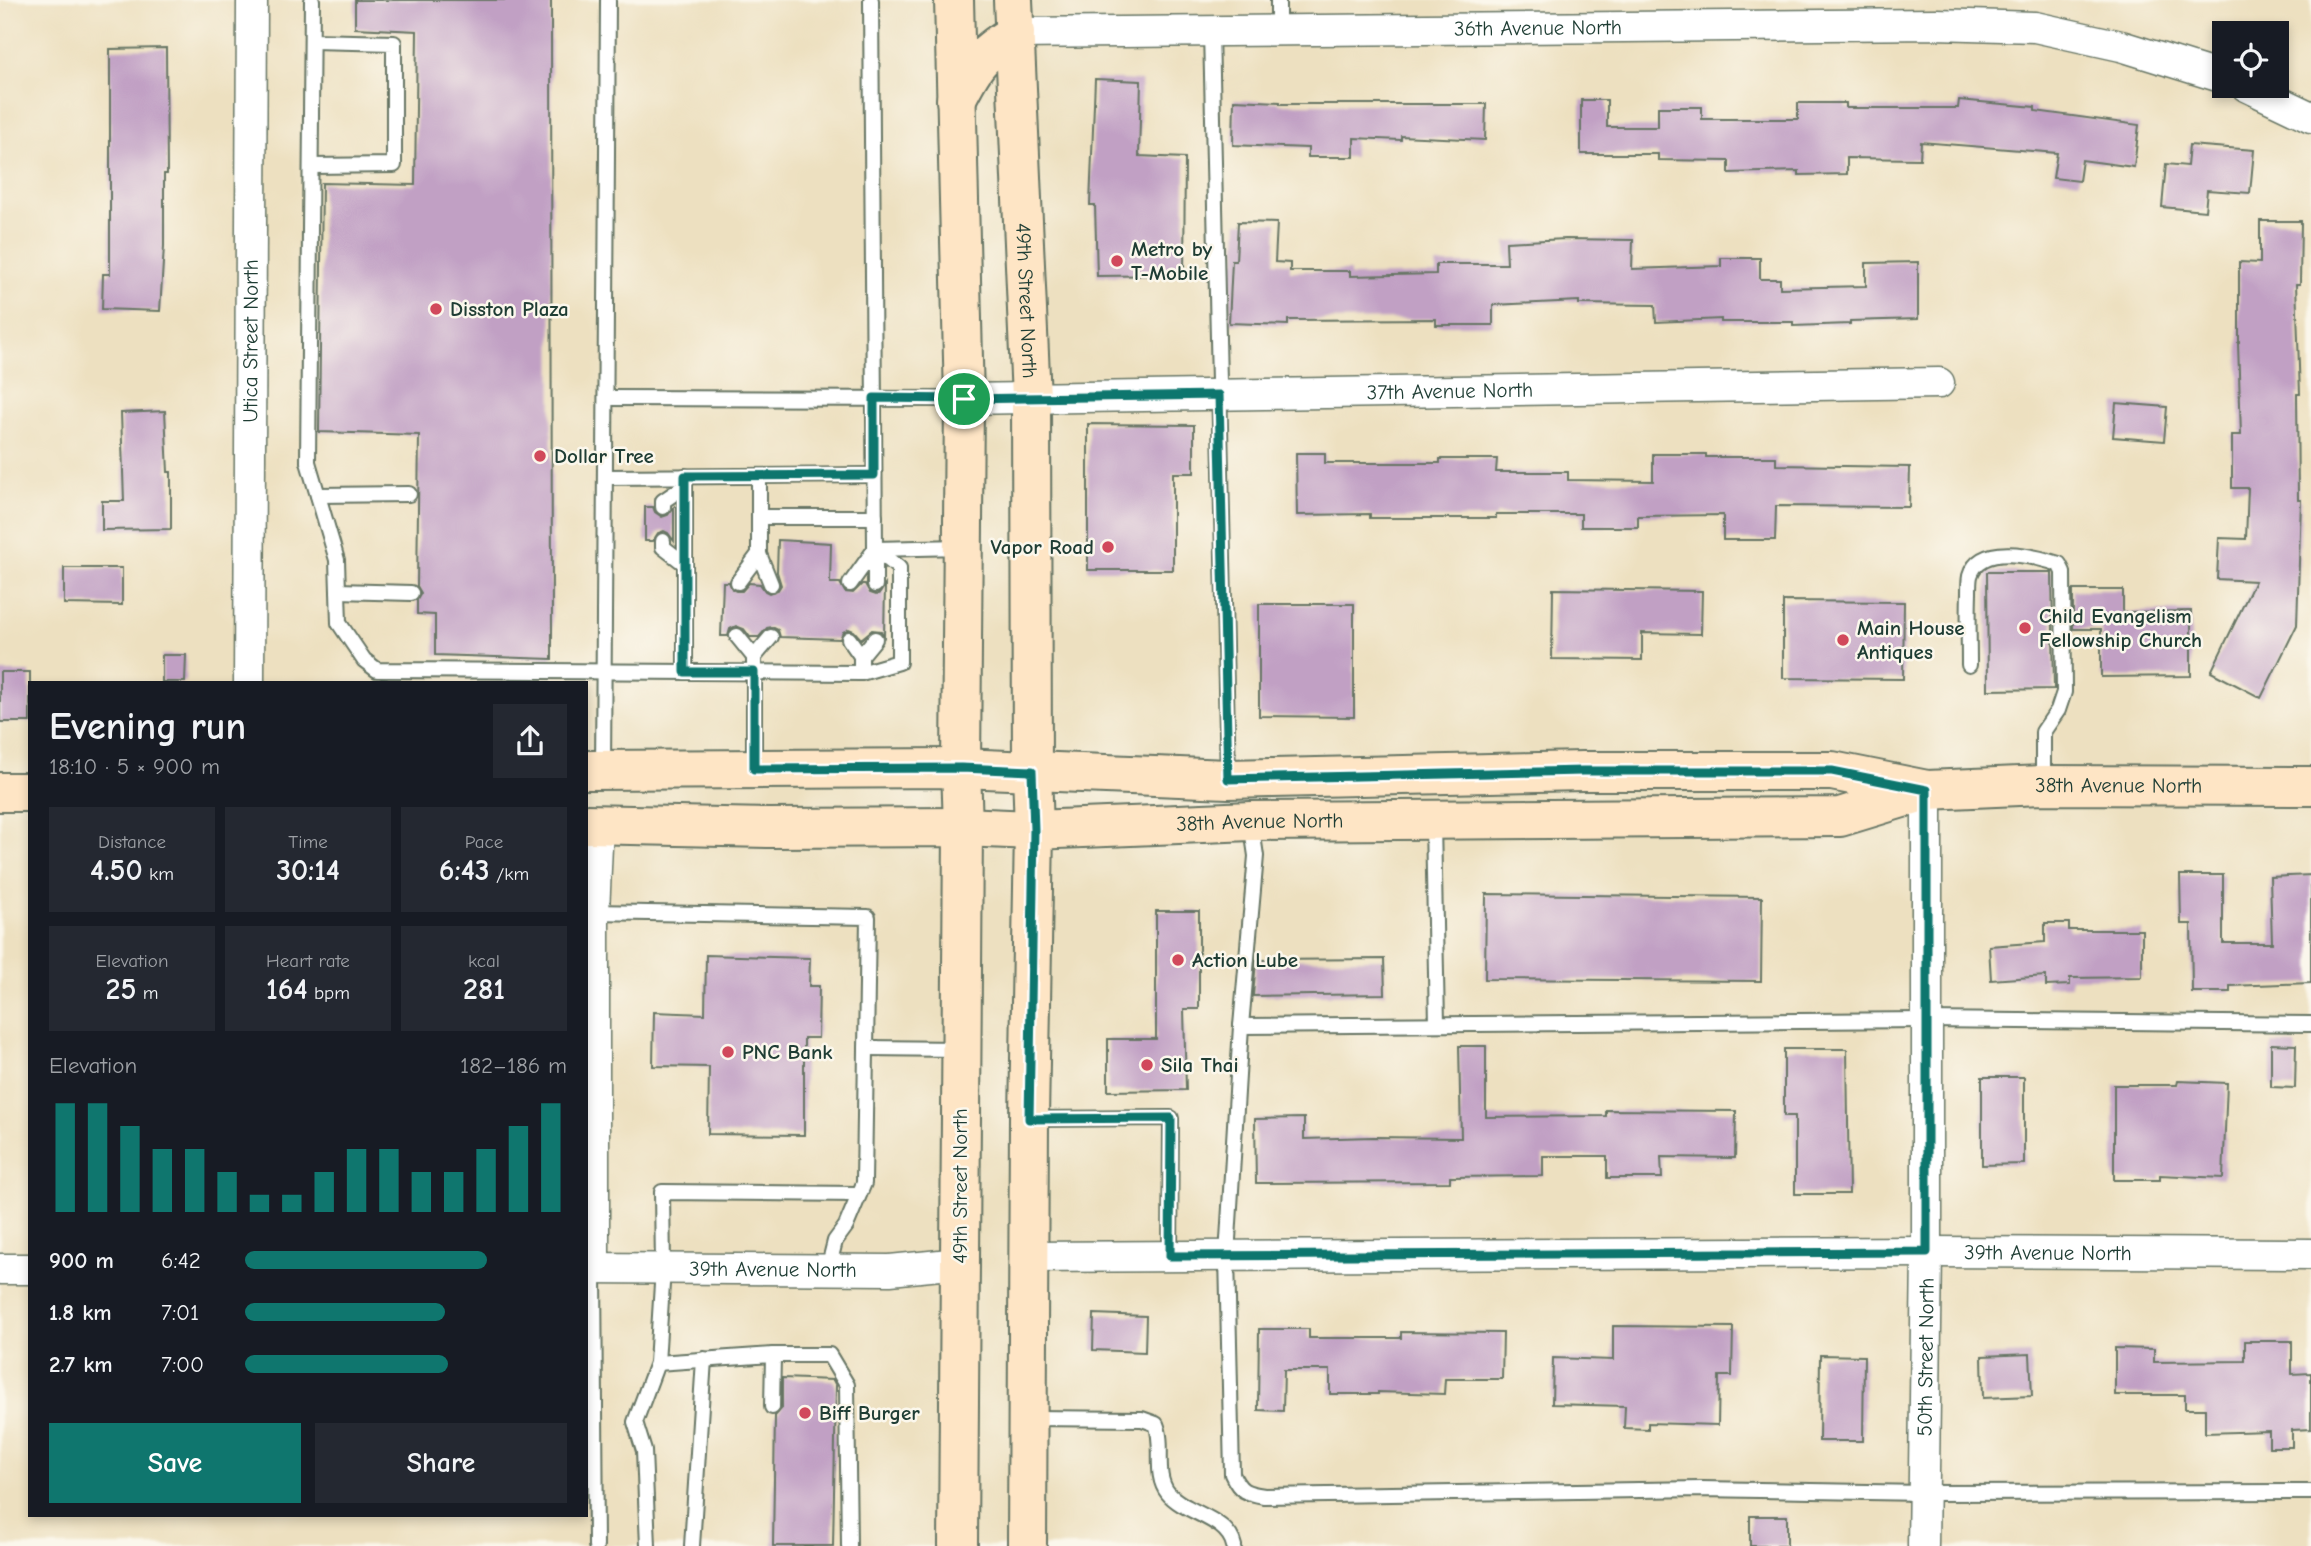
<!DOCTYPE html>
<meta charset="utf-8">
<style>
body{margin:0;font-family:"Comic Neue",sans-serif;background:#242831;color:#f1f3f6;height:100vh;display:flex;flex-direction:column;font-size:26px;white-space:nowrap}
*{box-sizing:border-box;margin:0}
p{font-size:23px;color:#9ea1a6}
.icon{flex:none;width:38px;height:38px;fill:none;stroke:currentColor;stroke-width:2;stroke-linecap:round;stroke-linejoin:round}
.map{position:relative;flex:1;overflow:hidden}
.side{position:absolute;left:28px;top:681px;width:560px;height:836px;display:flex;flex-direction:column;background:#171b24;border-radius:0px;box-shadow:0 4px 10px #0003}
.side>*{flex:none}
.tools{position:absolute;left:2212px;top:21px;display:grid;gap:14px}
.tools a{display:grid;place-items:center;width:77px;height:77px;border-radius:0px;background:#171b24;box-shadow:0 4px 10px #0003;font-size:35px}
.pin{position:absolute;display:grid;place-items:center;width:60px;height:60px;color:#fff;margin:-30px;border:4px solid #fff;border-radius:50%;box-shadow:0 2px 7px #0007}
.round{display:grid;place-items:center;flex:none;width:74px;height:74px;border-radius:0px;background:#242831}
.overview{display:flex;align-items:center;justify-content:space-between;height:119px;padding:0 21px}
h1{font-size:38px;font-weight:800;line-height:52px}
.figures{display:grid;grid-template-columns:repeat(3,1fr);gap:10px;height:119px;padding:7px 21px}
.figures div{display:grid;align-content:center;border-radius:0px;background:#242831;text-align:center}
.figures b{font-size:30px;font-weight:800}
.figures small{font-size:19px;font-weight:400}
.figures p{font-size:19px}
.chart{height:196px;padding:14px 21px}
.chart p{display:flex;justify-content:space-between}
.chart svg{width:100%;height:126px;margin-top:7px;stroke:#0f766e;stroke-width:6}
.primary-button{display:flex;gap:14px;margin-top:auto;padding:14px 21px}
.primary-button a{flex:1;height:80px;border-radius:0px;background:#0f766e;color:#fff;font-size:28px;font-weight:800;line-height:80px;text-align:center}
.primary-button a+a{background:#242831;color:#f1f3f6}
ul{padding:0 21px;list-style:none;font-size:23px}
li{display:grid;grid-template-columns:112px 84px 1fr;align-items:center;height:52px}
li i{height:18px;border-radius:9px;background:#0f766e}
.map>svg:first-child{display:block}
</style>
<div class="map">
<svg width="2311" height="1546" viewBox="0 0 2311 1546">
<rect width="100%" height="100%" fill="#fbf7ec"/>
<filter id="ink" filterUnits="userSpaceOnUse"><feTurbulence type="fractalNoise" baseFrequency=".0143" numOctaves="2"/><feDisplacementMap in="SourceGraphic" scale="14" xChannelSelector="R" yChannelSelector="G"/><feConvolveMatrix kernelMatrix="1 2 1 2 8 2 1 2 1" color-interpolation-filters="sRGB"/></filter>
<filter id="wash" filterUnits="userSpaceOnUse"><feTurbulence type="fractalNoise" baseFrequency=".00686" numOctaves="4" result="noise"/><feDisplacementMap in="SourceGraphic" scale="28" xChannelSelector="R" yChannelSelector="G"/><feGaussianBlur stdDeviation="1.57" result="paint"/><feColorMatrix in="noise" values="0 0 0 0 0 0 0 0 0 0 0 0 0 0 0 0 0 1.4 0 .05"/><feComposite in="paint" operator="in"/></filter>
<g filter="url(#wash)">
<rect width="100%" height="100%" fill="#ede0c0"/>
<g id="blocks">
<g fill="#c1a0c4">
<path d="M 355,0 L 551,0 L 552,659 L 435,655 L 435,615 L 417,614 L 417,600 L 421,593 L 417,586 L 419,435 L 319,432 L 322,183 L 415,185 L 417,31 L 355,28 Z"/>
<path d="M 166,48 L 167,174 L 164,174 L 164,246 L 160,311 L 102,309 L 103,274 L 110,274 L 110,49 Z"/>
<path d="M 1095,79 L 1141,81 L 1139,156 L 1185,158 L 1184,275 L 1097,276 L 1095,205 L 1090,205 Z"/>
<path d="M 1234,100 L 1280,102 L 1280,104 L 1486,104 L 1485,140 L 1401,136 L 1401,140 L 1354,138 L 1354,157 L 1308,157 L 1308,148 L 1233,145 Z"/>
<path d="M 1581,100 L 1607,100 L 1607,127 L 1658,127 L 1658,107 L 1702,107 L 1702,119 L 1798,119 L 1798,103 L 1846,103 L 1846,108 L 1958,108 L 1959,100 L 2035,107 L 2035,111 L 2139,125 L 2134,167 L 2082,160 L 2079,181 L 2053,178 L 2057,153 L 1921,142 L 1920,159 L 1847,158 L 1847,174 L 1799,175 L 1799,171 L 1729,173 L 1729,161 L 1658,160 L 1658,154 L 1581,154 Z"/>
<path d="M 2189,145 L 2254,150 L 2250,193 L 2207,190 L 2205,211 L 2162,207 L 2166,164 L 2187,166 Z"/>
<path d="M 2260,221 L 2301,221 L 2300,284 L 2296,284 L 2300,394 L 2297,394 L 2298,500 L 2301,500 L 2297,625 L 2261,698 L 2211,672 L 2255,581 L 2217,579 L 2219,538 L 2246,539 L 2248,488 L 2232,488 L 2232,435 L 2241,435 L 2238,343 L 2239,343 L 2239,262 L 2260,263 Z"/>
<path d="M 1238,222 L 1277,223 L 1275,262 L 1290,263 L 1290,271 L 1350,271 L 1350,276 L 1436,274 L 1436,264 L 1507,264 L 1506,242 L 1566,239 L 1633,240 L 1632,269 L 1721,266 L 1721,258 L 1760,258 L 1760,279 L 1780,279 L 1780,288 L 1866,286 L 1866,263 L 1918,262 L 1918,319 L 1850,321 L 1850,324 L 1793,326 L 1793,322 L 1721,322 L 1721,319 L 1656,322 L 1655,305 L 1579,304 L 1579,301 L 1493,305 L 1493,325 L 1436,325 L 1436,319 L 1288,320 L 1288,325 L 1229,323 L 1232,261 L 1236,261 Z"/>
<path d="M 2116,403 L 2167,407 L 2164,441 L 2113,437 Z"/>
<path d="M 165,411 L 168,472 L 171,472 L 171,529 L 102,530 L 102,501 L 124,501 L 121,413 Z"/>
<path d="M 1088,424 L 1194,425 L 1194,473 L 1173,473 L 1173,570 L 1088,570 Z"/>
<path d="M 1296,453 L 1325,453 L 1325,463 L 1440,463 L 1440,459 L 1497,459 L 1496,472 L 1568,472 L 1568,480 L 1653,481 L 1653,454 L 1706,454 L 1706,457 L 1776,457 L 1776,465 L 1910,467 L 1909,507 L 1776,506 L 1775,540 L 1723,540 L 1723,515 L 1638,516 L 1638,527 L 1581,527 L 1581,514 L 1496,514 L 1496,518 L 1370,518 L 1370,514 L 1297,515 Z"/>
<path d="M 645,507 L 653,507 L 655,512 L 662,517 L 668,515 L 674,507 L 674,541 L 668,533 L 664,531 L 658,533 L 653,541 L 645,541 Z"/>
<path d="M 778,540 L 831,543 L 830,583 L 840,583 L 845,592 L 853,593 L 862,584 L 865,584 L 870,593 L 876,595 L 880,593 L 885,585 L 884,636 L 881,631 L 872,630 L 861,639 L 854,631 L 849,629 L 843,632 L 840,639 L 780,637 L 778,630 L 772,627 L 767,628 L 759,637 L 750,637 L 744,629 L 736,626 L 730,629 L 728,636 L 721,636 L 723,582 L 729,582 L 732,589 L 736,591 L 742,591 L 749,583 L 760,584 L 765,591 L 769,593 L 778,590 L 781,585 L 777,572 Z"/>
<path d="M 64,568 L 122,568 L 122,605 L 64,604 Z"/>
<path d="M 1987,572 L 2052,572 L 2054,689 L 1988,690 Z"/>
<path d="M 1553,589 L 1702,591 L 1701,634 L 1642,633 L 1642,660 L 1552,659 Z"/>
<path d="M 2073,590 L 2123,590 L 2123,612 L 2191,611 L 2191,676 L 2101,677 L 2101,629 L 2073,629 Z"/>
<path d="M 1783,601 L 1904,602 L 1903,679 L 1783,678 Z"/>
<path d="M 1259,604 L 1354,604 L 1354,717 L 1259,716 Z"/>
<path d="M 162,655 L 186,655 L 185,682 L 162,682 Z"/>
<rect x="0" y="672" width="30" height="50"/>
<path d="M 2180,875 L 2223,875 L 2223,943 L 2272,943 L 2270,877 L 2311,875 L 2311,983 L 2230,986 L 2230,992 L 2192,992 L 2191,924 L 2181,924 Z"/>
<path d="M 1486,894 L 1762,897 L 1761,981 L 1485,979 Z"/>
<path d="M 1156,911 L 1199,911 L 1199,1009 L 1184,1009 L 1186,1090 L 1108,1091 L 1108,1039 L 1156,1039 Z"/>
<path d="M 2045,923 L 2069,923 L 2069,930 L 2142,930 L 2142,977 L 2070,978 L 2070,985 L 2046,986 L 2046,976 L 1991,980 L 1989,946 L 2045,942 Z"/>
<path d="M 706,955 L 810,958 L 809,986 L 819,986 L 818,1038 L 804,1038 L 804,1135 L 708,1134 L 709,1067 L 653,1066 L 654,1012 L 705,1014 Z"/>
<path d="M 1384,959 L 1385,994 L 1253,996 L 1256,960 Z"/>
<path d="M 2271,1044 L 2296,1045 L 2295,1088 L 2271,1087 Z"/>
<path d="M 1459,1046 L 1486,1046 L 1486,1117 L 1606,1116 L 1606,1110 L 1736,1111 L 1735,1158 L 1661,1157 L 1662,1178 L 1607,1178 L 1607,1156 L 1543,1156 L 1543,1176 L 1450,1177 L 1450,1182 L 1256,1183 L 1255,1119 L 1304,1118 L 1304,1139 L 1373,1137 L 1461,1138 Z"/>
<path d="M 1784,1049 L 1847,1049 L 1849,1194 L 1795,1194 L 1795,1116 L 1784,1116 Z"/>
<path d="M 1982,1077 L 2024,1077 L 2024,1164 L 1982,1165 Z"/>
<path d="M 2178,1081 L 2227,1083 L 2223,1178 L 2160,1175 L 2160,1180 L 2114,1180 L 2114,1085 L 2177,1085 Z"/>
<path d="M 1094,1314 L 1146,1316 L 1145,1352 L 1093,1350 Z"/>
<path d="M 1613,1326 L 1733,1327 L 1732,1376 L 1719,1376 L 1718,1425 L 1648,1423 L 1648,1429 L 1624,1428 L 1625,1406 L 1552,1404 L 1553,1358 L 1613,1360 Z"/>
<path d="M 1259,1329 L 1309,1329 L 1309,1338 L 1401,1338 L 1401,1332 L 1503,1333 L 1502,1379 L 1445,1379 L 1444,1394 L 1378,1392 L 1378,1394 L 1330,1394 L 1330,1370 L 1284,1370 L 1283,1411 L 1258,1410 Z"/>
<path d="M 2245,1341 L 2292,1341 L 2292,1374 L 2311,1373 L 2311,1429 L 2292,1430 L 2292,1447 L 2269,1447 L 2269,1431 L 2205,1433 L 2205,1409 L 2185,1409 L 2185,1395 L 2115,1395 L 2115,1348 L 2154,1349 L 2154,1362 L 2245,1361 Z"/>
<path d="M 2030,1354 L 2032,1396 L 1983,1398 L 1982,1356 Z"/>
<path d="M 1820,1355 L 1864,1356 L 1863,1441 L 1819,1441 Z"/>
<path d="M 782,1378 L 833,1380 L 836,1386 L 833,1546 L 773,1546 L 775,1416 L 782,1408 Z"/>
<rect x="1750" y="1516" width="37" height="30"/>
</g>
</g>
</g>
<g filter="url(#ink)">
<use href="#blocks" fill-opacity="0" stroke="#677665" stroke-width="2"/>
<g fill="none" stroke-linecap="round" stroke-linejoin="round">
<g stroke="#677665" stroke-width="18">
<g id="service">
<path d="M 312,0 L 308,462 L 337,560 L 339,623 L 364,660 L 377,670 L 861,673 L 899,662 L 899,568 L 875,549 L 871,0"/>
<path d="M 1278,0 L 1278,31"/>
<path d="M 1211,31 L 1228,777"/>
<path d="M 311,166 L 394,165 L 394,43 L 312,41"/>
<path d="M 606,398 L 962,399"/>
<path d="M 685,476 L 685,672"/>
<path d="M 759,476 L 759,517 L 875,517"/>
<path d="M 605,477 L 874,475"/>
<path d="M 318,495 L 409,494"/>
<path d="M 663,507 L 663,501 L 685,486"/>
<path d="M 663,541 L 663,547 L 685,564"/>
<path d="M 875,549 L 961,547"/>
<path d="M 875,549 L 875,585"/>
<path d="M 759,554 L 771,584"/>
<path d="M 738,582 L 759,554 L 759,517"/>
<path d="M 850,584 L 875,549"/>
<path d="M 338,591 L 411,593"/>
<path d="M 737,636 L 754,657 L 771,637"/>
<path d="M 849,639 L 861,656 L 861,673"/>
<path d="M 861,656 L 875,639"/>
<path d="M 754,657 L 754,768"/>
<path d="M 1969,665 C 1969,641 1968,617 1969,593 C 1969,588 1969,581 1970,576 C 1980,542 2034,556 2059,564 L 2063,572 L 2064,692 L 2058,710 L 2043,732 L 2043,784"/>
<path d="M 603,769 L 608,0"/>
<path d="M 1251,822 L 1256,856 L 1241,1026 L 1227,1256 L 1232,1474 C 1240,1492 1246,1493 1264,1496 L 1701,1489 L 1923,1493 L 2311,1492"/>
<path d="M 1433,823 L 1437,1024"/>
<path d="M 594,912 L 868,917 L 864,1183 L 846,1226 L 835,1241 L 828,1269"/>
<path d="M 1241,1026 L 1926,1020 L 2311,1024"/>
<path d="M 866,1048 L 960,1049"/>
<path d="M 1030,1119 L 1171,1118 L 1170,1256"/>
<path d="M 594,1268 L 596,1546"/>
<path d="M 657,1363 L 773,1355 L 829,1355 L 847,1385 L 849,1546"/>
<path d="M 772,1407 L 773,1355"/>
<path d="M 1030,1418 L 1142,1419 L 1156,1424 C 1165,1445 1153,1475 1168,1493 C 1185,1514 1228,1517 1234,1546"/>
<path d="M 648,1546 L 644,1451 L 635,1422 L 657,1363 L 663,1268 L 662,1192 L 859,1194"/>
<path d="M 692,1546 L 704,1359"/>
</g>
</g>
<g stroke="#677665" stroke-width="33">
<g id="minor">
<path id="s1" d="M 1015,33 L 1936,24 L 2035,27 L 2121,46 L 2224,78"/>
<path d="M 2246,86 L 2311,117"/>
<path id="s2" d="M 964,399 L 1939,383"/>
<path id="s3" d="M 249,682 L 252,0"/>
<path id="s4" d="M 1028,1257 L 1927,1252 L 2311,1254"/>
<path id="s5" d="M 586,1268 L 890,1270 L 960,1263"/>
<path d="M 594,1268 L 594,912 L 598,824"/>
<path d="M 0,1269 L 30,1269"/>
<path id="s6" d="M 1923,1546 L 1927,1252 L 1927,790"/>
</g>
</g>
<g stroke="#677665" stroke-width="42">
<g id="secondary">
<path d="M 954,0 L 964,399 L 961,768 L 963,827 L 958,1546"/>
<path id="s7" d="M 1013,0 L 1031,398 L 1032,771 L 1034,830 L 1029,1119 L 1027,1546"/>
<path d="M 956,100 C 974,64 980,55 1015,33"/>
<path id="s8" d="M 586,770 L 961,768 L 1228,779 L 1583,771 L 1832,771 L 1927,790 L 2043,785 L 2311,786"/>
<path d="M 0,792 L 30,792"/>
<path id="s9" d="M 586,824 L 768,828 L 963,827 L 1034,830 L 1251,821 L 1840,817 L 1922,792"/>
</g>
</g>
<use href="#service" stroke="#fff" stroke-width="14"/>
<use href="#minor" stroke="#fff" stroke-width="30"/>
<use href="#secondary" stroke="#fee5c5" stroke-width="38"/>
</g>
</g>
<g fill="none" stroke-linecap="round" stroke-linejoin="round" filter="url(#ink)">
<g stroke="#fff" stroke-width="14">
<path id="route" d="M 1219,395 L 1228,779 L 1583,771 L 1832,771 L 1927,790 L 1927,1252 L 1170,1256 L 1171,1118 L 1029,1119 L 1034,830 L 1032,771 L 961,768 L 754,769 L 754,672 L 685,672 L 685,476 L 874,475 L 874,398 L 964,399 Z"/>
</g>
<use href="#route" stroke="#0f766e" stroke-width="9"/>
</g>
<g fill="#d1495b" stroke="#fbf7ec" stroke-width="2.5">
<circle cx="1117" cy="261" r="7"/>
<circle cx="436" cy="309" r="7"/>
<circle cx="540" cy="456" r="7"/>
<circle cx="1108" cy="547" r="7"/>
<circle cx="2025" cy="628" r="7"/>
<circle cx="1843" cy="640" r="7"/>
<circle cx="1178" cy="960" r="7"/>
<circle cx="728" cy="1052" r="7"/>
<circle cx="1147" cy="1065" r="7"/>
<circle cx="805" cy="1413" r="7"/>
</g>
<g text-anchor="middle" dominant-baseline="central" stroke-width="5" stroke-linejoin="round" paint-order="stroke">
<g font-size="21" fill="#1f3d34" stroke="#fbf7ec">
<text stroke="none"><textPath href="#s1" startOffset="523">36th Avenue North</textPath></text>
<text stroke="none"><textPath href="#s7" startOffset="301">49th Street North</textPath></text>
<text stroke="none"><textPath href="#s3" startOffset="341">Utica Street North</textPath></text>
<text stroke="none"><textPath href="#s2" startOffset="486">37th Avenue North</textPath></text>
<text stroke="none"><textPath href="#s8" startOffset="1535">38th Avenue North</textPath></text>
<text stroke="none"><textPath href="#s9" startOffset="674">38th Avenue North</textPath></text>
<text transform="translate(960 1186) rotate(-90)">49th Street North</text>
<text stroke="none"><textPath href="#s4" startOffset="1020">39th Avenue North</textPath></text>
<text stroke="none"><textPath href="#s5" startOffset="187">39th Avenue North</textPath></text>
<text stroke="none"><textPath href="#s6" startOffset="189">50th Street North</textPath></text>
</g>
<g font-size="21" font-weight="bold" fill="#1f3d34" stroke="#fbf7ec" text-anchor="start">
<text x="1131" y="249">Metro by<tspan x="1131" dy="24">T-Mobile</tspan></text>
<text x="450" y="309">Disston Plaza</text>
<text x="554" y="456">Dollar Tree</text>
<text x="1094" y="547" text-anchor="end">Vapor Road</text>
<text x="2039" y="616">Child Evangelism<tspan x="2039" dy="24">Fellowship Church</tspan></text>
<text x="1857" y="628">Main House<tspan x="1857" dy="24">Antiques</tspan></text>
<text x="1192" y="960">Action Lube</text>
<text x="742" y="1052">PNC Bank</text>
<text x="1161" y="1065">Sila Thai</text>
<text x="819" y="1413">Biff Burger</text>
</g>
</g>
</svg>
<div class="tools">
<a><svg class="icon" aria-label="locate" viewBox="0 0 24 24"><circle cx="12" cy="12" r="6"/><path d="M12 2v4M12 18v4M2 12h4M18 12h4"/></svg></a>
</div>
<div class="pin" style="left:964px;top:399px;background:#1e9e55"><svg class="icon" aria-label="arrive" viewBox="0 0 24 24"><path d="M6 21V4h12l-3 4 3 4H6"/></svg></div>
<section class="side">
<div class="overview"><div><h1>Evening run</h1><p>18:10 · 5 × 900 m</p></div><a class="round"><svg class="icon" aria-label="share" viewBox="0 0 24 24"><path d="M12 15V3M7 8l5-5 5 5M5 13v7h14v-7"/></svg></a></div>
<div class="figures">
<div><p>Distance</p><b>4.50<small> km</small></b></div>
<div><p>Time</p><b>30:14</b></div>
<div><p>Pace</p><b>6:43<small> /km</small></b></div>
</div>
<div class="figures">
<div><p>Elevation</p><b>25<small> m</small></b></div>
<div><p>Heart rate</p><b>164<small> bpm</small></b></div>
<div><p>kcal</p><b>281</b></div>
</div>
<div class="chart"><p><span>Elevation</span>182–186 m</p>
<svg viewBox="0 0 160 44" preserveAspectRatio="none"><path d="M5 44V6M15 44V6M25 44V14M35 44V22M45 44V22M55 44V30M65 44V38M75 44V38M85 44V30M95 44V22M105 44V22M115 44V30M125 44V30M135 44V22M145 44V14M155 44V6"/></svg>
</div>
<ul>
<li><b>900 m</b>6:42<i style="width:75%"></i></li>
<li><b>1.8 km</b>7:01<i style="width:62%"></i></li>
<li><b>2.7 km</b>7:00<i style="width:63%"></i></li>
</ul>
<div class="primary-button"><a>Save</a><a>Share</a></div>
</section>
</div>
